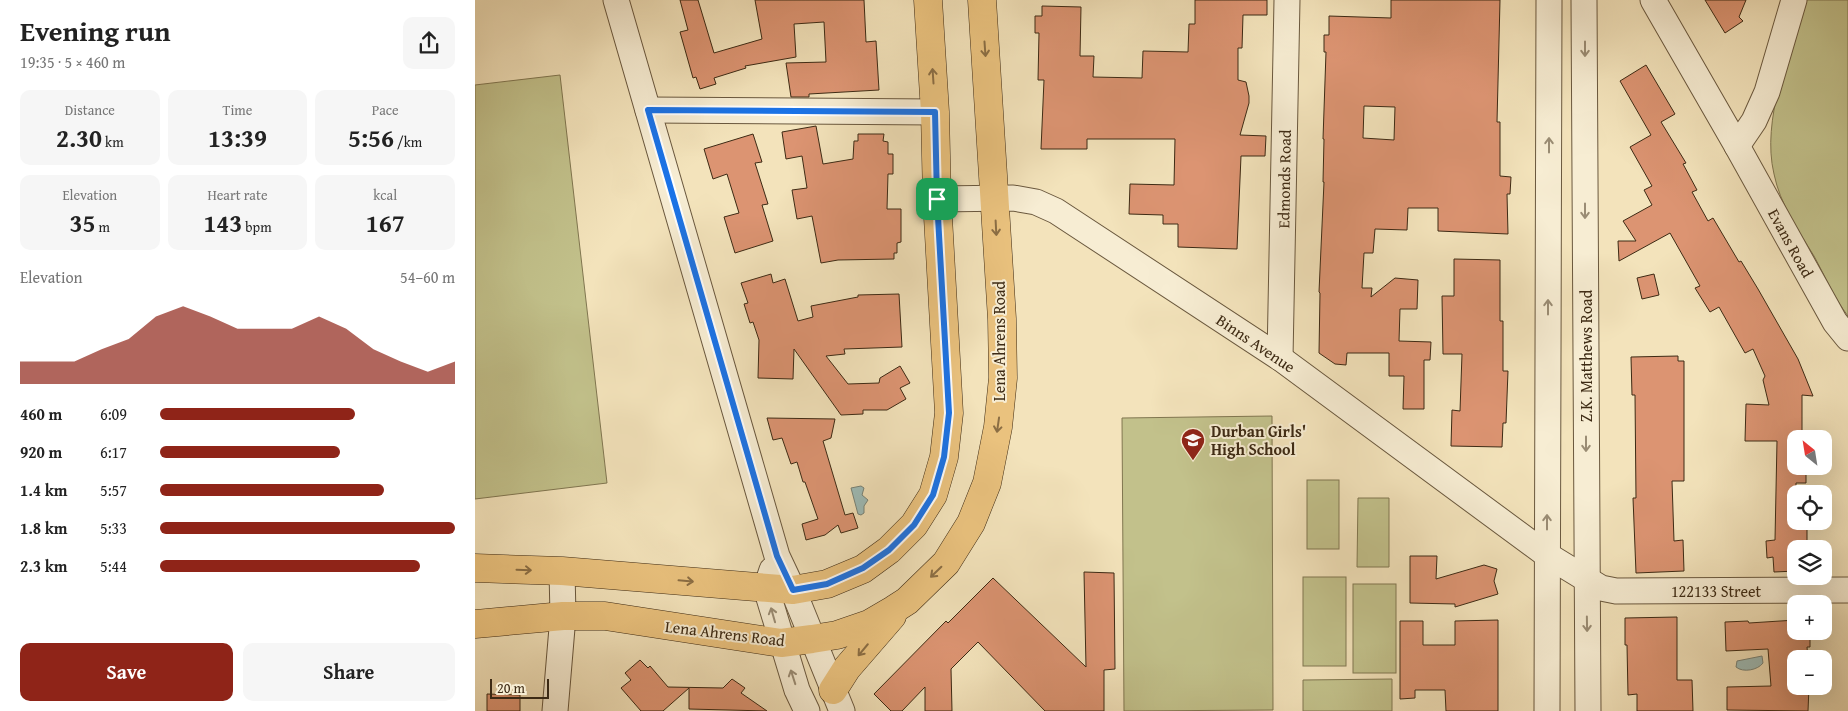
<!DOCTYPE html>
<meta charset="utf-8">
<style>
body{margin:0;font-family:"Gentium Book Plus",serif;background:#f6f6f6;color:#222;height:100vh;display:flex;flex-direction:column;font-size:19px;white-space:nowrap}
*{box-sizing:border-box;margin:0}
p{font-size:16px;color:#767676}
.icon{flex:none;width:28px;height:28px;fill:none;stroke:currentColor;stroke-width:2;stroke-linecap:round;stroke-linejoin:round}
.map{position:relative;flex:1;overflow:hidden}
.sheet{display:flex;flex-direction:column;background:#fff;width:475px}
.sheet>*{flex:none}
.needle{width:32px;rotate:330deg}
.buttons{position:absolute;left:1312px;top:430px;display:grid;gap:10px}
.buttons a{display:grid;place-items:center;width:45px;height:45px;border-radius:10px;background:#fff;box-shadow:0 5px 20px #0002;font-size:25px}
.scale{position:absolute;left:15px;bottom:12px;width:59px;box-sizing:border-box;padding-left:5px;border:2px solid #3d2a14;border-top:0;font-size:14px;line-height:18px;white-space:nowrap;color:#3d2a14;-webkit-text-stroke:4px #f7edd3;paint-order:stroke}
.pin{position:absolute;display:grid;place-items:center;width:42px;height:42px;color:#fff;margin:-21px;border-radius:10px;box-shadow:0 2px 8px #0006}
.round{display:grid;place-items:center;flex:none;width:52px;height:52px;border-radius:10px;background:#f6f6f6}
.head{display:flex;align-items:center;justify-content:space-between;height:85px;padding:0 20px}
h1{font-size:28px;font-weight:600;line-height:38px}
.figures{display:grid;grid-template-columns:repeat(3,1fr);gap:8px;height:85px;padding:5px 20px}
.figures div{display:grid;align-content:center;border-radius:10px;background:#f6f6f6;text-align:center}
.figures b{font-size:25px;font-weight:600}
.figures small{font-size:14px;font-weight:400}
.figures p{font-size:14px}
.chart{height:140px;padding:10px 20px}
.chart p{display:flex;justify-content:space-between}
.chart svg{width:100%;height:90px;margin-top:5px;fill:#8f2418;opacity:.7}
.primary-button{display:flex;gap:10px;margin-top:auto;padding:10px 20px}
.primary-button a{flex:1;height:58px;border-radius:10px;background:#8f2418;color:#fff;font-size:20px;font-weight:600;line-height:58px;text-align:center}
.primary-button a+a{background:#f6f6f6;color:#222}
ul{padding:0 20px;list-style:none;font-size:16px}
li{display:grid;grid-template-columns:80px 60px 1fr;align-items:center;height:38px}
li i{height:12px;border-radius:6px;background:#8f2418}
main{display:flex;flex:1;min-height:0}
.map>svg:first-child{display:block}
</style>
<main>
<section class="sheet">
<div class="head"><div><h1>Evening run</h1><p>19:35 · 5 × 460 m</p></div><a class="round"><svg class="icon" aria-label="share" viewBox="0 0 24 24"><path d="M12 15V3M7 8l5-5 5 5M5 13v7h14v-7"/></svg></a></div>
<div class="figures">
<div><p>Distance</p><b>2.30<small> km</small></b></div>
<div><p>Time</p><b>13:39</b></div>
<div><p>Pace</p><b>5:56<small> /km</small></b></div>
</div>
<div class="figures">
<div><p>Elevation</p><b>35<small> m</small></b></div>
<div><p>Heart rate</p><b>143<small> bpm</small></b></div>
<div><p>kcal</p><b>167</b></div>
</div>
<div class="chart"><p><span>Elevation</span>54–60 m</p>
<svg viewBox="0 0 160 44" preserveAspectRatio="none"><path d="M0 44V33L10 33L20 33L30 27L40 22L50 11L60 6L70 11L80 17L90 17L100 17L110 11L120 17L130 27L140 33L150 38L160 33V44z"/></svg>
</div>
<ul>
<li><b>460 m</b>6:09<i style="width:66%"></i></li>
<li><b>920 m</b>6:17<i style="width:61%"></i></li>
<li><b>1.4 km</b>5:57<i style="width:76%"></i></li>
<li><b>1.8 km</b>5:33<i style="width:100%"></i></li>
<li><b>2.3 km</b>5:44<i style="width:88%"></i></li>
</ul>
<div class="primary-button"><a>Save</a><a>Share</a></div>
</section>
<div class="map">
<svg width="1373" height="711" viewBox="0 0 1373 711">
<rect width="100%" height="100%" fill="#f3e3bb"/>
<filter id="stains"><feTurbulence type="fractalNoise" baseFrequency=".004" numOctaves="4"/><feColorMatrix values="0 0 0 0 .2 0 0 0 0 .09 0 0 0 0 .02 0 0 0 .5 -.17"/></filter>
<radialGradient id="worn" r=".72"><stop offset=".6" stop-color="#630" stop-opacity="0"/><stop offset="1" stop-color="#630" stop-opacity=".3"/></radialGradient>
<g fill="#c2c18b" stroke="#807650">
<path d="M 1330,0 L 1373,0 L 1373,316 C 1359,298 1350,276 1339,256 C 1323,230 1305,204 1299,174 C 1286,120 1315,52 1330,0 Z"/>
<path d="M 85,75 L 132,483 L 0,499 L 0,85 Z"/>
<path d="M 797,416 L 798,710 L 649,711 L 647,418 Z"/>
<rect x="832" y="480" width="32" height="69"/>
<path d="M 883,498 L 914,498 L 914,567 L 882,567 Z"/>
<rect x="828" y="577" width="43" height="89"/>
<rect x="878" y="584" width="43" height="89"/>
<path d="M 917,679 L 917,711 L 828,711 L 828,680 Z"/>
</g>
<g fill="#9ebdb9" stroke="#778277">
<path d="M 386,486 L 389,488 L 387,495 L 393,500 L 389,506 L 389,513 L 386,515 L 383,514 L 376,488 Z"/>
<path d="M 1287,656 L 1288,663 C 1283,670 1268,673 1261,667 L 1262,661 Z"/>
</g>
<g fill="#dc9472" stroke="#3d2a14" fill-rule="evenodd">
<path d="M 205,0 L 223,0 L 239,53 L 287,39 L 280,0 L 389,0 L 391,42 L 401,41 L 404,90 L 334,94 L 334,97 L 316,97 L 311,63 L 351,62 L 349,22 L 319,24 L 321,57 L 270,66 L 271,68 L 239,78 L 241,84 L 225,89 L 221,77 L 218,78 L 205,32 L 213,30 Z"/>
<path d="M 720,0 L 792,0 L 792,15 L 768,15 L 767,48 L 763,48 L 763,80 L 771,82 L 774,96 L 774,103 L 765,135 L 791,136 L 790,156 L 766,156 L 762,249 L 703,247 L 703,224 L 688,224 L 688,215 L 654,214 L 655,184 L 699,185 L 700,139 L 612,139 L 612,149 L 566,149 L 569,80 L 563,80 L 564,33 L 560,33 L 560,16 L 567,16 L 567,6 L 606,7 L 605,56 L 619,56 L 618,77 L 667,78 L 668,51 L 713,52 L 714,24 L 720,24 Z"/>
<path d="M 916,0 L 1025,0 L 1022,122 L 1025,122 L 1025,176 L 1036,177 L 1035,194 L 1032,194 L 1033,234 L 963,231 L 963,208 L 933,208 L 932,230 L 900,229 L 898,253 L 889,253 L 887,288 L 897,288 L 896,297 L 920,278 L 943,280 L 942,309 L 925,309 L 924,341 L 956,342 L 955,360 L 949,360 L 949,409 L 928,409 L 929,376 L 914,376 L 914,353 L 872,353 L 871,365 L 860,364 L 844,353 L 845,293 L 844,292 L 849,182 L 848,182 L 849,139 L 848,139 L 851,52 L 849,52 L 849,35 L 854,35 L 854,16 L 916,18 ZM 889,106 L 920,107 L 919,140 L 888,138 Z"/>
<path d="M 1230,0 L 1271,0 L 1264,17 L 1268,21 L 1250,33 Z"/>
<path d="M 1171,65 L 1200,114 L 1186,122 L 1211,163 L 1208,164 L 1222,190 L 1217,192 L 1233,221 L 1238,218 L 1264,262 L 1266,261 L 1283,289 L 1323,359 L 1338,396 L 1327,395 L 1327,439 L 1321,439 L 1321,466 L 1331,466 L 1331,483 L 1321,483 L 1321,521 L 1332,521 L 1332,549 L 1321,549 L 1321,571 L 1299,572 L 1298,557 L 1292,558 L 1291,541 L 1300,540 L 1302,441 L 1270,441 L 1271,404 L 1294,405 L 1288,380 L 1290,376 L 1278,349 L 1270,353 L 1244,307 L 1235,312 L 1220,288 L 1225,286 L 1195,233 L 1144,261 L 1143,241 L 1161,241 L 1148,221 L 1177,205 L 1169,190 L 1177,186 L 1155,147 L 1176,135 L 1145,81 Z"/>
<path d="M 341,126 L 348,164 L 378,159 L 379,141 L 383,141 L 383,134 L 409,134 L 408,141 L 413,142 L 413,154 L 418,154 L 418,174 L 413,174 L 412,209 L 426,209 L 426,242 L 422,243 L 422,253 L 419,253 L 419,259 L 363,260 L 346,263 L 337,216 L 322,219 L 317,190 L 332,188 L 327,156 L 311,159 L 307,132 Z"/>
<path d="M 278,134 L 287,162 L 280,163 L 293,204 L 287,205 L 298,241 L 260,253 L 249,217 L 264,213 L 252,174 L 238,179 L 229,149 Z"/>
<path d="M 979,259 L 1025,260 L 1025,321 L 1028,321 L 1028,371 L 1033,371 L 1031,423 L 1028,423 L 1027,447 L 976,446 L 977,410 L 985,411 L 987,354 L 968,354 L 967,296 L 979,296 Z"/>
<path d="M 296,274 L 298,283 L 310,279 L 323,321 L 338,317 L 336,306 L 383,297 L 383,295 L 424,294 L 427,347 L 369,349 L 370,354 L 351,356 L 373,384 L 404,383 L 405,378 L 425,366 L 435,383 L 425,388 L 431,399 L 412,410 L 388,410 L 388,414 L 366,415 L 319,349 L 318,379 L 283,378 L 284,340 L 278,322 L 275,323 L 269,304 L 273,303 L 266,283 Z"/>
<path d="M 1179,274 L 1184,295 L 1167,299 L 1162,278 Z"/>
<path d="M 1203,356 L 1203,361 L 1209,361 L 1209,481 L 1197,481 L 1199,541 L 1208,540 L 1209,571 L 1161,573 L 1158,498 L 1161,498 L 1160,395 L 1157,395 L 1156,357 Z"/>
<path d="M 292,418 L 360,419 L 356,438 L 348,441 L 370,515 L 378,513 L 383,528 L 366,533 L 363,525 L 350,535 L 331,540 L 327,524 L 343,519 L 330,482 L 328,482 L 322,462 L 316,464 L 307,438 L 298,440 Z"/>
<path d="M 935,556 L 962,556 L 961,579 L 1009,565 L 1022,569 L 1019,581 L 1023,594 L 980,607 L 980,604 L 935,603 Z"/>
<path d="M 609,572 L 639,573 L 640,669 L 629,670 L 629,711 L 570,711 L 503,642 L 476,669 L 477,711 L 450,711 L 450,687 L 427,711 L 416,711 L 399,694 L 471,621 L 473,623 L 518,578 L 611,667 Z"/>
<path d="M 1202,617 L 1202,680 L 1217,680 L 1218,711 L 1162,711 L 1162,694 L 1153,695 L 1152,645 L 1150,645 L 1150,618 Z"/>
<path d="M 1023,620 L 1023,711 L 971,711 L 970,690 L 940,690 L 940,698 L 925,699 L 925,621 L 948,621 L 948,645 L 980,645 L 980,621 Z"/>
<path d="M 1321,620 L 1321,631 L 1335,631 L 1335,647 L 1332,647 L 1333,659 L 1321,659 L 1321,686 L 1334,686 L 1333,711 L 1252,710 L 1252,687 L 1296,686 L 1293,649 L 1251,651 L 1250,622 L 1273,621 L 1274,623 Z"/>
<path d="M 165,660 L 173,668 L 175,666 L 193,687 L 248,688 L 257,679 L 270,688 L 266,693 L 292,711 L 214,709 L 214,688 L 188,711 L 166,711 L 146,688 L 156,680 L 150,673 Z"/>
<path d="M 12,694 L 45,695 L 45,711 L 12,711 Z"/>
</g>
<g fill="none" stroke-linecap="round" stroke-linejoin="round">
<g stroke="#6a583e" stroke-width="27">
<g id="minor">
<path d="M 141,0 L 302,556 L 318,590 L 367,711"/>
<path d="M 1109,0 L 1113,711"/>
<path d="M 1178,0 L 1262,146 L 1360,322 L 1373,338"/>
<path d="M 173,110 L 460,112"/>
<path d="M 1262,146 L 1279,121 L 1292,92 L 1319,0"/>
<path d="M 462,199 L 538,198 L 561,202 L 581,211 L 805,358 L 1072,555 L 1126,588 L 1141,591 L 1373,590"/>
<path d="M 805,358 L 812,0"/>
<path d="M 297,570 L 291,588 L 322,690 L 332,711"/>
<path d="M 80,711 L 88,616 L 87,571"/>
<path d="M 1072,711 L 1074,0"/>
</g>
</g>
<g stroke="#3d2a14" stroke-width="29">
<g id="major">
<path d="M 0,568 L 87,571 L 318,590 L 352,584 L 388,569 L 414,550 L 439,525 L 458,495 L 469,457 L 474,413 L 462,199 L 460,112 L 453,0"/>
<path d="M 0,624 L 88,616 L 130,616 L 306,643 L 337,639 L 362,635 L 394,624 L 418,610 L 432,601 L 471,563 L 496,523 L 512,483 L 523,427 L 528,378 L 527,319 L 507,0"/>
<path d="M 358,690 L 372,668 L 417,616"/>
</g>
</g>
<use href="#minor" stroke="#f7edd3" stroke-width="25"/>
<use href="#major" stroke="#eac27e" stroke-width="28"/>
</g>
<defs><path id="oneway-shaft" d="M-6 0H5M1.5-3L5.5 0L1.5 3" fill="none" stroke-width="1.6" stroke-linecap="round" stroke-linejoin="round" transform="scale(1.25)"/></defs>
<g stroke="#8b6e44">
<use href="#oneway-shaft" transform="translate(510 49) rotate(86)"/>
<use href="#oneway-shaft" transform="translate(458 76) rotate(-94)"/>
<use href="#oneway-shaft" transform="translate(521 228) rotate(87)"/>
<use href="#oneway-shaft" transform="translate(523 425) rotate(98)"/>
<use href="#oneway-shaft" transform="translate(49 570) rotate(2)"/>
<use href="#oneway-shaft" transform="translate(461 572) rotate(136)"/>
<use href="#oneway-shaft" transform="translate(211 581) rotate(5)"/>
<use href="#oneway-shaft" transform="translate(388 650) rotate(130)"/>
</g>
<g stroke="#9a8c74">
<use href="#oneway-shaft" transform="translate(1110 49) rotate(90)"/>
<use href="#oneway-shaft" transform="translate(1074 145) rotate(-90)"/>
<use href="#oneway-shaft" transform="translate(1110 211) rotate(90)"/>
<use href="#oneway-shaft" transform="translate(1073 307) rotate(-90)"/>
<use href="#oneway-shaft" transform="translate(1111 444) rotate(90)"/>
<use href="#oneway-shaft" transform="translate(1072 522) rotate(-90)"/>
<use href="#oneway-shaft" transform="translate(298 615) rotate(-106)"/>
<use href="#oneway-shaft" transform="translate(1112 624) rotate(89)"/>
<use href="#oneway-shaft" transform="translate(318 677) rotate(-108)"/>
</g>
<g fill="none" stroke-linecap="round" stroke-linejoin="round">
<g stroke="#fff" stroke-width="10">
<path id="route" d="M 173,110 L 460,112 L 462,199 L 474,413 L 469,457 L 458,495 L 439,525 L 414,550 L 388,568 L 352,584 L 318,590 L 302,556 Z"/>
</g>
<use href="#route" stroke="#1a73e8" stroke-width="6"/>
</g>
<defs>
<g id="university-pin" transform="scale(1.25)"><path d="M0 17L-7.5 6A9.5 9.5 0 1 1 7.5 6Z" fill="#8f2418" stroke="#f7edd3"/><path d="M0-5L7-2L0 1L-7-2ZM-4 1L0 2.5L4 1V4Q0 6-4 4Z" fill="#fff"/></g>
</defs>
<g fill-rule="evenodd">
<use href="#university-pin" x="718" y="440"/>
</g>
<g text-anchor="middle" dominant-baseline="central" stroke-width="4" stroke-linejoin="round" paint-order="stroke">
<g font-size="16" fill="#3d2a14" stroke="#f7edd3">
<text transform="translate(809 179) rotate(-89)">Edmonds Road</text>
<text transform="translate(1316 243) rotate(61)">Evans Road</text>
<text transform="translate(524 341) rotate(-90)">Lena Ahrens Road</text>
<text transform="translate(781 343) rotate(34)">Binns Avenue</text>
<text transform="translate(1111 356) rotate(-90)">Z.K. Matthews Road</text>
<text x="1241" y="591">122133 Street</text>
<text transform="translate(250 633) rotate(7)">Lena Ahrens Road</text>
</g>
<g font-size="16" font-weight="bold" fill="#3d2a14" stroke="#f7edd3" text-anchor="start">
<text x="736" y="431">Durban Girls'<tspan x="736" dy="18">High School</tspan></text>
</g>
</g>
<rect width="100%" height="100%" filter="url(#stains)"/>
<rect width="100%" height="100%" fill="url(#worn)"/>
</svg>
<div class="buttons">
<a><svg class="needle" viewBox="-14 -14 28 28"><path d="M0-13l5 13h-10z" fill="#e53935"/><path d="M0 13l5-13h-10z" fill="#767676"/></svg></a>
<a><svg class="icon" aria-label="locate" viewBox="0 0 24 24"><circle cx="12" cy="12" r="6"/><path d="M12 2v4M12 18v4M2 12h4M18 12h4"/></svg></a>
<a><svg class="icon" aria-label="layers" viewBox="0 0 24 24"><path d="M12 4l9 5-9 5-9-5zM3 14l9 5 9-5"/></svg></a>
<a>+</a>
<a>−</a>
</div>
<div class="scale">20 m</div>
<div class="pin" style="left:462px;top:199px;background:#1e9e55"><svg class="icon" aria-label="arrive" viewBox="0 0 24 24"><path d="M6 21V4h12l-3 4 3 4H6"/></svg></div>
</div>
</main>
